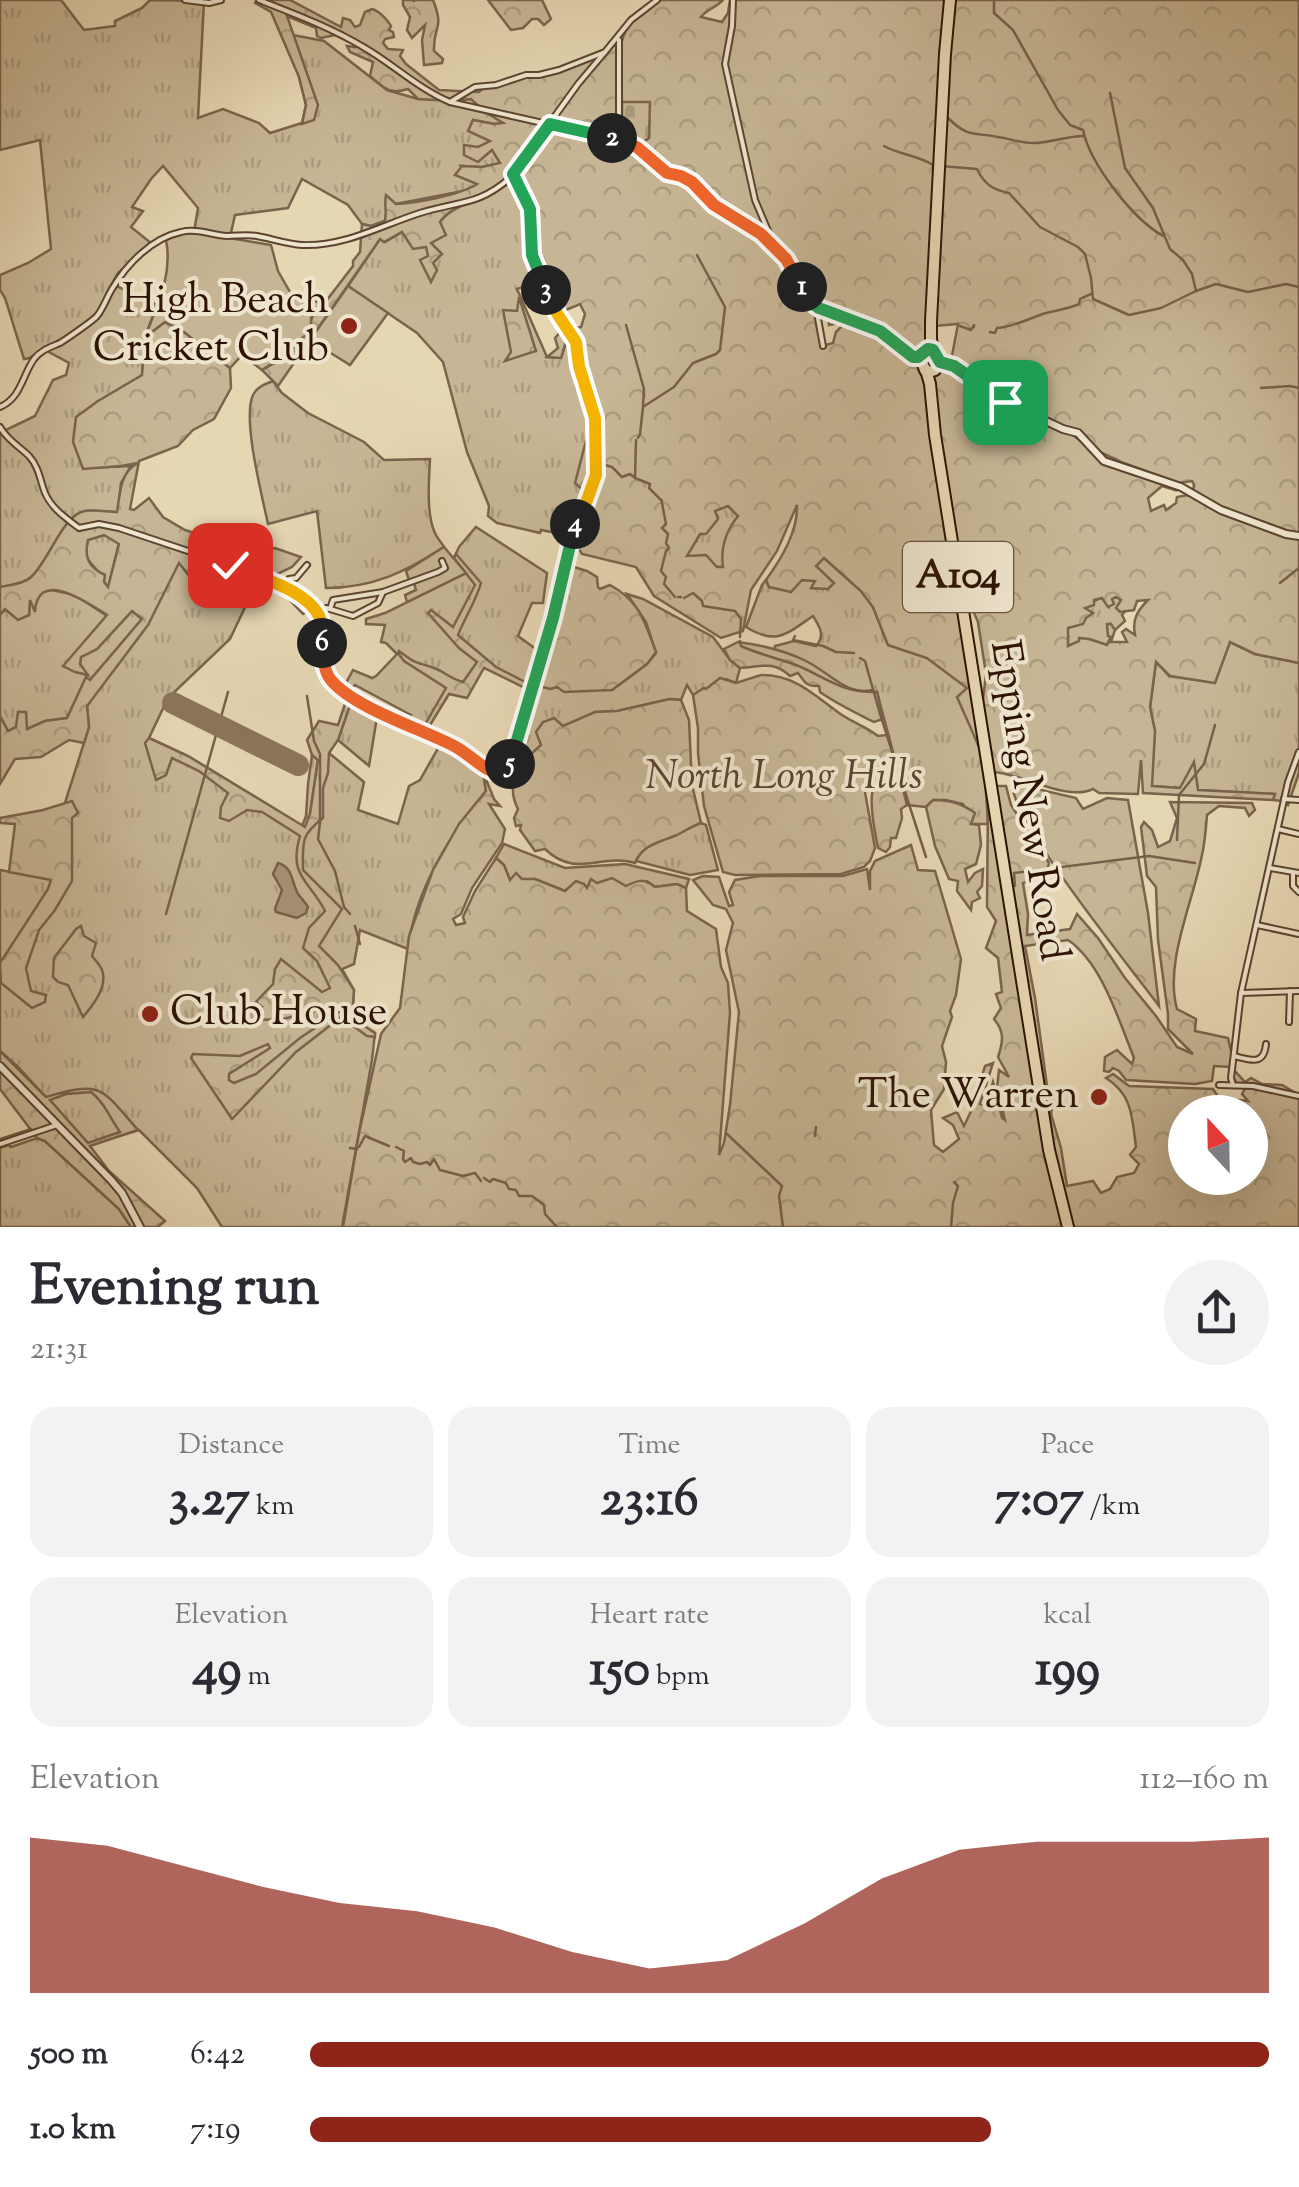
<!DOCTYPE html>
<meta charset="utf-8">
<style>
body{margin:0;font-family:"Sorts Mill Goudy",serif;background:#f2f2f3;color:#2b2b33;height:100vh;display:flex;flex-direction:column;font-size:38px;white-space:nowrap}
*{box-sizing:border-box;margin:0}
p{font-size:32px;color:#7c7c81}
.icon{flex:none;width:55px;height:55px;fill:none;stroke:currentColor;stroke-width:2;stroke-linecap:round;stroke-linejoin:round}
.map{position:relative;height:1227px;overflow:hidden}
.drawer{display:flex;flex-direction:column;background:#fff;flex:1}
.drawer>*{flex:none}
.needle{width:65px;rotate:338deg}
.buttons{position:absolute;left:1168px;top:1095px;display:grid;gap:20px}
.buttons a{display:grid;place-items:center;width:100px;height:100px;border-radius:50%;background:#fff;box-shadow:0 10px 40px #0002;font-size:50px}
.pin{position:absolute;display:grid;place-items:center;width:85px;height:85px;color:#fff;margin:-42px;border-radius:20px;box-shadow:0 5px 15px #0006}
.km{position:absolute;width:50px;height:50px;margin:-25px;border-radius:50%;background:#222;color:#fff;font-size:28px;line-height:50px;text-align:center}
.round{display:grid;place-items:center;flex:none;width:105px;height:105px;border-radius:52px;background:#f2f2f3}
.head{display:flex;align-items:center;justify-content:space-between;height:170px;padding:0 30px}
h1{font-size:55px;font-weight:700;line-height:75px}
.metrics{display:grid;grid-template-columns:repeat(3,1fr);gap:15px;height:170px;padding:10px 30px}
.metrics div{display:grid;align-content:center;border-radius:25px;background:#f2f2f3;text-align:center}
.metrics b{font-size:50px;font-weight:700}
.metrics small{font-size:28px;font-weight:400}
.metrics p{font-size:28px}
.chart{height:280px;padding:20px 30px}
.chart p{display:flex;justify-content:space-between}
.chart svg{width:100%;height:180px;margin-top:10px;fill:#8f2418;opacity:.7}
ul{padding:0 30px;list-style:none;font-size:32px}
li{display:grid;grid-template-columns:160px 120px 1fr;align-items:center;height:75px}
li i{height:25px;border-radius:12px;background:#8f2418}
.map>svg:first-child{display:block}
</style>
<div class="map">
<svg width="1299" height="1227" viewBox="0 0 1299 1227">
<defs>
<pattern id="grass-tufts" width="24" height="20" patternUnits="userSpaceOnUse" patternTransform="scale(2.5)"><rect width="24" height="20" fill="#c7b695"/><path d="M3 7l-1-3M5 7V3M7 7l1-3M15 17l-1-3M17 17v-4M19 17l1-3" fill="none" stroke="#ab9c7f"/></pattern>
<pattern id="forest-crowns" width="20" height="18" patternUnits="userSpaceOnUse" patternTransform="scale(2.5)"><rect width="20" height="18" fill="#c7b695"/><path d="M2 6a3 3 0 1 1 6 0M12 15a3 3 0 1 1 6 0" fill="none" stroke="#ab9c7f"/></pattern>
<pattern id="cemetery-stones" width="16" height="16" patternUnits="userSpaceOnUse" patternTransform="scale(2.5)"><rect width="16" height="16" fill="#c7b695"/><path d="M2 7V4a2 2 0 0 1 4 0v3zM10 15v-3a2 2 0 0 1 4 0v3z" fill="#ab9c7f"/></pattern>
</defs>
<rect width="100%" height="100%" fill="#e6d7b3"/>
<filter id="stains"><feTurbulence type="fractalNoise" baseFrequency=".002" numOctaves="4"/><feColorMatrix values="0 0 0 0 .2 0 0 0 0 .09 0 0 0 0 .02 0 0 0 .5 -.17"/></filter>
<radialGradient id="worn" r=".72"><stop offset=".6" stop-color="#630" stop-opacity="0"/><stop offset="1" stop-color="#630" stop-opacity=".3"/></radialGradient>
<g fill="url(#grass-tufts)" stroke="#7a644c" stroke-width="2.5">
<path d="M 0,0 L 61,0 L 84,30 L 115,26 L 115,21 L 142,8 L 150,0 L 204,1 L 198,118 L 223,109 L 259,123 L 270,133 L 302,123 L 306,105 L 288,34 L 324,41 L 387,90 L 418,99 L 471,99 L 487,113 L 504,123 L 494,124 L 473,120 L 469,131 L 492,141 L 478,147 L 492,149 L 501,163 L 482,167 L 461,166 L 478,184 L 468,190 L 396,204 L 387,209 L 385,221 L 371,226 L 362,224 L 348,205 L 302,179 L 288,208 L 235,215 L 230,237 L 194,232 L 198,208 L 163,166 L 151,179 L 132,207 L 143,211 L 131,227 L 151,243 L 118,273 L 112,284 L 157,305 L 145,337 L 142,375 L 124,388 L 85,468 L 131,466 L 121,483 L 118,512 C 108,512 95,510 85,511 C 62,515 49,562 30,578 C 23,584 10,585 0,587 L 0,427 L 4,431 L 35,416 L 53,380 L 66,375 L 69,363 L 47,351 L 44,347 L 30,358 L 24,359 L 5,298 L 0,290 L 0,275 L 28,263 L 51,249 L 40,140 L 0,150 Z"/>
<path d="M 518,175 L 532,211 L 544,280 L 517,289 L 547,357 L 561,358 L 567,339 L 587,393 L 596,436 L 586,492 L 577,508 L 575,518 L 567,535 L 541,530 L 540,533 L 497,523 L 488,516 L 489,506 L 467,452 L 443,362 L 417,333 L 348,286 L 380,239 L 385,242 L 402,232 L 426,247 L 433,263 C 423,196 483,211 518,175 Z"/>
<path d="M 273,381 L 282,393 L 308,413 L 364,442 L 384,460 L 430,459 C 429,479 426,515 435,533 C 437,538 441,542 444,547 C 405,572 373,588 326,588 L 317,511 L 268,524 C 262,495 242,419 253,395 C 257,387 265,384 273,381 Z"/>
<path d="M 728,506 L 739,516 L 723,567 L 717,567 L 686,556 L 700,534 L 718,517 L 714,511 Z"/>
<path d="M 476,527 L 547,573 L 543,603 L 532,603 L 518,636 L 540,652 L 530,689 L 481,662 L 463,695 L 448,687 L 425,729 L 409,721 L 411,715 L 355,685 L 352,688 L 346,683 L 353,670 L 372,678 L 376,676 L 397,654 L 386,643 L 381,642 L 385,625 L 366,624 L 366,619 L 385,613 L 466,573 L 454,558 L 459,547 Z"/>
<path d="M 104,535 L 119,543 L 108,588 C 105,584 103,579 100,574 C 89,559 83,561 88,540 Z"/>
<path d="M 184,550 L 229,568 L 256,584 L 230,639 L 168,698 L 149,738 L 188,756 L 302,826 L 306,816 L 308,784 L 312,755 L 318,759 L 310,814 L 305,828 L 320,820 L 320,762 L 329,753 L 364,782 L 358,810 L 398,824 L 409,786 L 420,780 L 441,743 L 483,772 L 486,791 C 449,836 415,890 408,949 L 360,930 L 354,964 L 342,969 L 354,990 L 352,1018 L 375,1033 L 372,1060 L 342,1227 L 222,1227 L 197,1188 L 139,1130 L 89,1145 L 19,1068 L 0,1051 L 0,870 L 62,881 L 64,806 L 89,727 L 87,706 L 134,635 Z"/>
<path d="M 823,557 L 861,591 L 873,607 L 888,645 L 927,658 L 968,688 L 972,729 L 984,760 L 988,824 L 970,824 L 963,804 L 946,800 L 933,800 L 926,807 L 907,805 L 877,692 L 863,692 L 843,687 L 805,661 L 775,650 L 775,646 L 794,641 L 816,646 C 826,635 819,626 813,616 C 786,634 777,646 746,627 L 762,585 L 766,580 L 769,587 L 802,580 L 816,581 L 812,588 L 828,588 L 833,583 L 816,566 Z"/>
<path d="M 52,590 L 75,595 L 107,616 L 64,666 L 86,674 L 80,664 L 81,657 L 97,649 L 132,611 L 142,619 L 90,680 L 86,678 L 67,718 L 45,721 L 26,730 L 16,727 L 8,731 L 0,716 L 0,615 L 5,609 L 18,619 L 29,615 L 30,596 L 35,599 L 42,592 Z"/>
<path d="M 627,594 L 643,599 L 713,637 L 730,660 L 740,668 L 736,683 L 726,679 L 693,695 L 687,685 L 681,700 L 670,699 L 617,711 L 595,712 L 542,745 L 517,768 L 512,768 L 536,685 L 550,689 L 557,687 L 612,690 L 647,664 L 656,653 L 646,622 Z"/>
<path d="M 1116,597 L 1121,599 L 1120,604 L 1126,610 L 1122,615 L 1125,621 L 1115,630 L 1111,625 L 1111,637 L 1107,645 L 1089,639 L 1067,647 L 1068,627 L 1073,626 C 1081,612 1086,602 1102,598 L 1109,607 L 1112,599 Z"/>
<path d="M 1230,642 L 1255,654 L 1299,663 L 1299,773 L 1288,805 L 1282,801 L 1273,800 L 1274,794 L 1198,790 L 1194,765 L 1180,788 L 1151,786 L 1155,731 L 1150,708 L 1156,661 L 1169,676 L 1214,682 Z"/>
<path d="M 350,704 L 377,717 L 369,766 L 338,740 Z"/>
<path d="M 701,823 L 706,825 L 718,870 L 690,875 L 636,861 C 644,843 662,842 677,834 C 685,830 692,826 701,823 Z"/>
<path d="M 504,844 L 565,868 L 625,864 L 689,879 L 686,888 L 677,884 L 655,887 L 647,881 L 626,886 L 565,891 L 535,879 L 510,880 L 504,865 L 496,858 Z"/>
<path d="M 37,1138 L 45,1141 L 119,1209 L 131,1227 L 0,1227 L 0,1148 L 9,1145 L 11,1147 Z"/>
</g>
<g fill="url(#forest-crowns)" stroke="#7a644c" stroke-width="2.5" fill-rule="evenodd">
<path d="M 257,0 L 290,0 L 341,27 L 343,18 L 350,20 L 355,27 L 360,25 L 365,12 L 372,9 C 379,11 387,19 391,26 L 389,30 L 393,32 L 394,37 L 385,39 L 383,43 L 388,49 L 403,50 L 400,56 L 406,64 L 439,90 L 479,92 L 483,88 L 521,78 L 537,76 L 601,54 L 549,121 L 546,122 L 482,109 L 471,99 L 453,101 L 418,99 L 408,89 C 388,95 385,88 370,76 L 373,62 L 350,52 L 347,46 L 355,47 L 354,44 L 335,35 L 321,38 L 317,36 L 316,28 L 287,16 L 318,105 L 314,120 L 302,124 L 306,105 L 299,77 L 271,12 L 255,3 Z"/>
<path d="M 403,0 L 433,0 C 445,30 433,25 434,51 L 443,59 L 442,63 L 424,65 L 422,40 L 425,25 L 412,38 L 407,30 L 410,17 L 403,5 Z"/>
<path d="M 488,0 L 542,0 L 551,19 L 544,25 L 538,19 L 532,19 L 523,28 L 511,30 Z"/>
<path d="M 659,0 L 723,0 C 716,8 707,9 701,17 L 722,22 L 728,13 L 730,0 L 948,0 L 928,340 C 924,349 920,355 909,352 L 875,327 L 820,306 L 814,300 L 787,258 L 771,238 L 712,200 L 695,181 L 657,164 L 638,145 L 649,138 L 649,103 L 622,102 C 620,50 610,31 659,0 Z"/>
<path d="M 952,0 L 1299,0 L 1299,534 L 1285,532 L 1250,517 L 1224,509 L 1193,491 L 1194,485 L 1192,481 L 1179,483 L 1121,462 L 1100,452 L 1069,428 L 1018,409 L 951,361 L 958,324 L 935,326 Z"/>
<path d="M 617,41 L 619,122 L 616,122 L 617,125 L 619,125 L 617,136 L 556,122 L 556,118 L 582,80 Z"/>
<path d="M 487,113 L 546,126 C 534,143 517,171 502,184 C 483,200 452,203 440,222 L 446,235 L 431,243 L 442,254 L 433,263 L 437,270 L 431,282 L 420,260 L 428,256 L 426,247 L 413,249 L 402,232 L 384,242 L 380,239 L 278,386 L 262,370 L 278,361 L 306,335 L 314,312 L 323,305 L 353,266 L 353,261 L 360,252 L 362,224 L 371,226 L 385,221 C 387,212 384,203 386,195 L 396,204 C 417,203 460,195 477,184 L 455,175 L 462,166 L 482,167 L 500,163 L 492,150 L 478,162 L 464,155 L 464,145 L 478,147 L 490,141 L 468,131 L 473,120 L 494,124 L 503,123 Z"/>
<path d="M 551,125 L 623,142 L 634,147 L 662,172 L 690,182 L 709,201 L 762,236 L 778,251 L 812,304 L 822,346 L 833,343 L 836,332 L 842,326 L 839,323 L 829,325 L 828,313 L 873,329 L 922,367 L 925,373 L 984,758 L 957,697 L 967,688 L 927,658 L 888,645 L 873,607 L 861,591 L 824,558 L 816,566 L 834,583 L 828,589 L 811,588 L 815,581 L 802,580 L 791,592 L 769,587 L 766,580 C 781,559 798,532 797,505 L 777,551 L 751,590 L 743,631 L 721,638 L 654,596 L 636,567 L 582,554 L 573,541 L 577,508 L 586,493 L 575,483 L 588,433 L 587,399 L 576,372 L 567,338 L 561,358 L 547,357 L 558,348 L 555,338 L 564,328 L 581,327 L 585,314 L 580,304 L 559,313 L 530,255 L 532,211 L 518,175 L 518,170 L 548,127 ZM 728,506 L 738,516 C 726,531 720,547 723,567 L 717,567 L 706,555 L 687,556 L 700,534 L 706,534 L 718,519 L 715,511 Z"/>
<path d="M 519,297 L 536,351 L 505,361 L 511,352 L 503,310 L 517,311 Z"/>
<path d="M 165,322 L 184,332 L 230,368 L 231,388 L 214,419 L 193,430 L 178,446 L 139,461 L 130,509 L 134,510 L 149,498 L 163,517 L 185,530 L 253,552 L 275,548 L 301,557 L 292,567 L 277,574 L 275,583 L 260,576 L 238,582 L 194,582 L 179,563 L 148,625 L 87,706 L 89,727 L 84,743 L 69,740 L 41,757 L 15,759 L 0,784 L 0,716 L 8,731 L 16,727 L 18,712 L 26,712 L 27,729 L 45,721 L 67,718 L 86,677 L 90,680 L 142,619 L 132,611 L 97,649 L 81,657 L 80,664 L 88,675 L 75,672 L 63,666 L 107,615 C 88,603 37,567 35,612 L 30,600 L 29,615 L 18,620 L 5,609 L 0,615 L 0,587 C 10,585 23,584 30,578 C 49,562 62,515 85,511 C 95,509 107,512 117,512 C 120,494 120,472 138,463 L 121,466 L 83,469 L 73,442 L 76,417 L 98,401 L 142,375 L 145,337 ZM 104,535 L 119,544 L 108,587 L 104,582 L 105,575 C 88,567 84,557 88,540 Z"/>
<path d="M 948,365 L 1005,405 L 1066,430 L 1102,457 L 1174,488 L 1175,490 L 1162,486 L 1148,498 L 1151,511 L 1164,505 L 1166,510 L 1176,503 L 1177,497 L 1188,495 L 1299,537 L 1299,663 L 1255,654 L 1230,642 L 1215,683 L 1170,676 L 1156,662 L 1150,707 L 1155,731 L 1152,786 L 1180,788 L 1194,762 L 1198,790 L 1275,794 L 1273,800 L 1143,793 L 1141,760 L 1138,794 L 1099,793 L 1093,789 C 1066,802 1022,773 993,772 L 982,708 L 986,674 L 978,622 L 965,592 L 938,441 L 932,378 L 934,374 ZM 1116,597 L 1121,600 L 1116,608 L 1120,612 L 1134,610 L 1137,601 L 1148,600 C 1137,611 1132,620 1135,635 L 1126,629 L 1122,632 L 1127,642 L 1111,642 L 1115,630 L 1111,624 L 1107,624 L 1108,636 L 1111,637 L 1107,645 L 1089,639 L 1079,638 L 1079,641 L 1068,646 L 1068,628 L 1083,624 L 1086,618 L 1093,613 L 1085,608 L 1094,605 L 1094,600 L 1102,598 L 1108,607 L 1114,604 L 1112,599 Z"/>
<path d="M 456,554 L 481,583 C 476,601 465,617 458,635 L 496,667 L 531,685 L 529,690 L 484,668 L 467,698 L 449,694 L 427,730 L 423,728 L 446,688 L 404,661 L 398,653 L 399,651 C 415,663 413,661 431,667 C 443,670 450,679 463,682 L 477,662 L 459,648 L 428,613 L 431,610 L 453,627 L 475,585 L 454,558 Z"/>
<path d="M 567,565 L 587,571 L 597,577 L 598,587 L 600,589 L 610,585 C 640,601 645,623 656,652 L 647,664 L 612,690 L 564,692 L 557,687 L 550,689 L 536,685 Z"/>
<path d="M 276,586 L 318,607 L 324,623 L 326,660 L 329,673 L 333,680 L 349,692 L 351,689 L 404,718 L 398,726 L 350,705 L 338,740 L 329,753 L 328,773 L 323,788 L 323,818 C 300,836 303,842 303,870 L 342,909 L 319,946 L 338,965 L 354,990 L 352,1018 L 375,1033 L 375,1037 L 367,1036 L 341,1017 L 296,1052 L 232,1119 L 191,1058 L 193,1054 L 240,1056 L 268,1044 L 270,1048 L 229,1074 L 229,1080 L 234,1083 L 256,1074 L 300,1038 L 345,1008 L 343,1004 L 283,1019 L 260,1020 L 257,1013 L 262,1007 L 256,1002 L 273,984 L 275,969 L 281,959 L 322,992 L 330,988 L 317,961 L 303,948 L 309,928 L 325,911 C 309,880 288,876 300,836 L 262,812 L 247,810 L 229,821 L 220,818 L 221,807 L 228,793 L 199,771 L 172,758 L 166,775 L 156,780 L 145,743 L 149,738 L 188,756 L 305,827 L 310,814 L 318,760 L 312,755 L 307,740 L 319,721 L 338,725 L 346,701 L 330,684 L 320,666 L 316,617 L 309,611 L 303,614 Z"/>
<path d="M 738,642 C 761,645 786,651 806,661 C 835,676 841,693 877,692 L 883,719 L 874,722 C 856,713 837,704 820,692 L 819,686 C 806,687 805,682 798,673 L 790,676 C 773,660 760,667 740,668 L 730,660 L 724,649 Z"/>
<path d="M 761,675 C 795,674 816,697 842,715 C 854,723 867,727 878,736 L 887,735 L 894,756 L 870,782 L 865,792 L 875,848 L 870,861 L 864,867 L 841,874 L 735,875 L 723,872 L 704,806 L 698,753 L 698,728 L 693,695 L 704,688 L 706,689 L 720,678 L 736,683 Z"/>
<path d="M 670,699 L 681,700 L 689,720 L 692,785 L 701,823 C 692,826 685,831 677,835 C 661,842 642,844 635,863 C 601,853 576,879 545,849 L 535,851 L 520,830 L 521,825 L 516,826 L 514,818 L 518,809 C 504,782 521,762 541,745 L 536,732 L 543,722 L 554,718 L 563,726 L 595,712 L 617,711 Z"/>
<path d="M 896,763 L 907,805 L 901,809 L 902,818 L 896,838 L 891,838 L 890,847 L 886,852 L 878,848 C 873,821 860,774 896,763 Z"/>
<path d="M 483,772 L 494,799 L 500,806 L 489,804 L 505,829 L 502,843 L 472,888 L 461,914 L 453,919 L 456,925 L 465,923 L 463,917 L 475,891 L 496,858 L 504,865 L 510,880 L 516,873 L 522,879 L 535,879 L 565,891 L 576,881 L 584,884 L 587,888 L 591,879 L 597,883 L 612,878 L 626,886 C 638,880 643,878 655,887 L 677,884 L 686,888 L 687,911 L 716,929 L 721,967 L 728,983 L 730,1013 L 719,1155 L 724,1143 L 730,1105 L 739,1012 L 726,950 L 733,923 L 726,909 L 713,905 L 693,880 L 703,876 L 719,877 L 729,906 L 733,905 L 729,892 L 735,880 L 760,876 L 843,876 L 867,869 L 870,890 L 870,871 L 875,861 L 911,845 L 918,870 L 935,871 L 961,959 L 956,995 L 950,1011 L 952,1017 L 942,1046 L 946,1062 L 944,1089 L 931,1110 L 934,1145 L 943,1152 L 959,1139 L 953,1125 L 943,1118 L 957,1112 L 964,1126 L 973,1107 L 985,1066 L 993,1063 L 980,1104 L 986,1106 L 993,1082 L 1002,1118 L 1005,1120 L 997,1088 L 999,1070 L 1009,1077 L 998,1057 C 1003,1042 1005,1032 994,1019 L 1001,1008 L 996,994 L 1002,992 L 998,958 L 986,948 L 996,921 L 987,907 L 988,797 L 1066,1227 L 343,1227 L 359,1133 L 381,1034 L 400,1008 L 409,936 L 433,870 L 459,824 L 486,791 Z"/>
<path d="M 1012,783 L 1076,798 L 1083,809 L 1107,798 L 1128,800 L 1148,913 L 1159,1006 C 1131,968 1011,821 1012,783 Z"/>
<path d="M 995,786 L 1006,786 L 1011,805 L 1049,863 L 1046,875 L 1023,883 L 1028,914 L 1027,935 L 1070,929 L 1077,914 L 1098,938 L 1125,978 L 1156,1016 L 1177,1047 L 1193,1054 L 1168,1029 L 1168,1014 L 1158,940 L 1156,887 L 1147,876 L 1141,827 L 1144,822 L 1152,830 L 1158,847 L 1170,841 L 1177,818 L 1170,802 L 1252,803 L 1255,810 L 1249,816 L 1245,808 L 1219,806 L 1207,815 C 1206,828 1205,842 1202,855 C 1193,902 1164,963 1177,1009 L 1196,1019 L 1195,1031 L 1228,1038 L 1232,1055 L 1230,1067 L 1214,1066 L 1212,1081 L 1195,1084 L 1126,1080 L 1119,1071 L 1113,1068 L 1109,1072 L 1104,1071 L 1105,1057 L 1117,1050 L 1132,1064 L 1134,1058 C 1119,1021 1102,963 1068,940 L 1025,946 L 1035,998 L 1047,1086 L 1054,1096 L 1051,1114 L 1061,1148 L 1067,1186 L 1093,1181 L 1101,1193 L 1110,1189 L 1117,1177 L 1134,1173 L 1139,1164 L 1130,1155 L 1136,1147 C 1132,1118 1133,1095 1106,1078 L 1113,1074 L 1129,1086 L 1213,1089 L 1219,1098 L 1248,1101 L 1242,1094 L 1246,1087 L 1238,1085 L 1233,1077 L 1234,1070 L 1245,1082 L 1251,1078 L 1262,1084 L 1282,1085 L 1299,1095 L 1299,1227 L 1071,1227 L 1059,1181 ZM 1185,1112 L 1250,1112 L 1250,1178 L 1185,1178 Z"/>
<path d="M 933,800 C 950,800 961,803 975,813 L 971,824 L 979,825 L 981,845 L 976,864 L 965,869 L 968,882 L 975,873 L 983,869 L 982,886 L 977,892 L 980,898 L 972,902 L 971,910 L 957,891 L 958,881 L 949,879 L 935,846 L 926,807 Z"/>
<path d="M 72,801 L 78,813 L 72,818 L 72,881 L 55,910 L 39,930 L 26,968 L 31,991 L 46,995 L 45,1002 L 32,1008 L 1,983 L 0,963 L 48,889 L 51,880 L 9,872 L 15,824 L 0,823 L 0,818 L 43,810 Z"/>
<path d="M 81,926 L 84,936 L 96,943 L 92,956 C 96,961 100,965 102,970 C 108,987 93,1005 83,1017 L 68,985 L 58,982 L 53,977 L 54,958 L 76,929 Z"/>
<path d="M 0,1051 L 46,1097 C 103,1080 101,1088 138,1130 L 90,1146 L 109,1171 L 165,1221 L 158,1227 L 131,1227 L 119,1209 L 45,1141 L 37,1138 L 0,1089 ZM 91,1092 C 104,1102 110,1118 120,1132 L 88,1143 L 50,1100 L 66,1094 Z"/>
</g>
<path fill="url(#cemetery-stones)" stroke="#7a644c" stroke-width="2.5" d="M 622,102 L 650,102 L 649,138 L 638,145 L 622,134 Z"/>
<g fill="#c7b695" stroke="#7a644c" stroke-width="2.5">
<path d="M 194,232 L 271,245 L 278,271 L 294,299 L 313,300 L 323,305 L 311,318 L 311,329 C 297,345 280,359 262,370 L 242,355 L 230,368 L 184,332 L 165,322 L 145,337 C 157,305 173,275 166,240 L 183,233 Z"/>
<path d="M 348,286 L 388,313 L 350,365 L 310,340 Z"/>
<path d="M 444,547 L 466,573 L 407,602 L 405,595 L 416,590 L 413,580 L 409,580 L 406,571 Z"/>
</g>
<path fill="#a79478" stroke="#77604a" stroke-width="2.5" d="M 278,863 C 293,867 291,881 298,894 C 301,898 305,902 308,907 L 306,913 L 297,918 L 276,912 L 275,909 L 282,890 L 273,874 Z"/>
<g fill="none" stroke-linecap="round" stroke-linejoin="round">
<g stroke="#77604a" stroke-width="2.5">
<path d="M 413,0 L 414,1"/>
<path d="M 994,0 L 994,13 L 1013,30 L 1058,110 L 1070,125 L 1083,130 C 1090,164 1133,219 1163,236"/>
<path d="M 1110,93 L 1125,168 L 1153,208 L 1170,249 L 1183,260 L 1192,274 L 1196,291 L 1216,284 L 1248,292 L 1286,284 L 1299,287"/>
<path d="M 948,118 C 968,138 974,132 998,137 C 1012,139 1022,144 1037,143 C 1052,142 1069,136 1083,136"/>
<path d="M 884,146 C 900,155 918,155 933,165"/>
<path d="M 941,166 L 977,169 C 984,184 993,190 1009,193 L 1040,227 L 1078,247 L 1085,254 L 1091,278 L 1093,299 L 1129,315 L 1161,308 L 1196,291"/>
<path d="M 626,325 L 644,389 L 643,406"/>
<path d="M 960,326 L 971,330 L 974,325 L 974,327"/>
<path d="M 990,332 L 995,333 L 997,328 C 1015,327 1029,318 1046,313 C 1057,310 1068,309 1079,304 L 1080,299 L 1091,294"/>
<path d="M 1299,357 L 1299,358"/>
<path d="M 1261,388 L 1290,386 L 1299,388"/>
<path d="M 638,438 L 640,434 L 643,407 L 674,387 L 693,363 L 716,354 L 720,350 L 725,307 L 697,255"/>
<path d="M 636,440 L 635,478 L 650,484 L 649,488 L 662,501"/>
<path d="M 602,464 L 612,467 L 622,477 L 630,474 L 634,477"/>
<path d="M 662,503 L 666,524 L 662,528 L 668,534 L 666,543 L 669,548 L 666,551 L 661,571 L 666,577 L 664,584 L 675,597"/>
<path d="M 1280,583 L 1299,568"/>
<path d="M 678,597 L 681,597"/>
<path d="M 684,598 L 693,593 L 702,601 L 703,606 L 735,611 L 741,619 L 740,637"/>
<path d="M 795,636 L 793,640 L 823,646 L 836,652 L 854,653"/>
<path d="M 740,641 L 741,646 C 758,654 777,658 796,665 C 820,674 847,696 873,690"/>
<path d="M 860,658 L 865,661 L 880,714 L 926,857"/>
<path d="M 307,696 L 314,741 L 320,754 L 320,823 L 318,839 L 335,871 L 344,907 L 350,914"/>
<path d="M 1177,840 L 1179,795 L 1204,764 L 1215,725"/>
<path d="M 1015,886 L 1014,873 L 1149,856 L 1195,863"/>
<path d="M 166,914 L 228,692"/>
<path d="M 355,926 L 360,944"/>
<path d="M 727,1134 L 782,1186 L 779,1196 L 783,1227"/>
<path d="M 815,1136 L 816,1127"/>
<path d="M 0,1139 L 31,1129 L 35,1135"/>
<path d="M 359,1147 L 365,1136 L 389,1146"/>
<path d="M 396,1147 L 404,1151 L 403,1159 L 405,1162 L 411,1158 L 413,1162 L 420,1164 L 427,1162 L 430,1165 L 434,1159 L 440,1170 L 463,1176 L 475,1173 L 481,1181"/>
<path d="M 350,1148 L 357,1149"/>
<path d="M 484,1178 L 490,1182 L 493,1179 L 506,1183 L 509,1189 L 516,1190 L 519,1196 L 532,1196 L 544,1205 L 545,1214 L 557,1227"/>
<path d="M 951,1227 L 953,1203 L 958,1186 L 954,1182"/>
</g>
<path stroke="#8a755c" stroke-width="22" d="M 173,703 L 298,765"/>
<g stroke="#5c4430" stroke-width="8">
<g id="minor">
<path d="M 185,0 L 209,3 L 221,0"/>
<path d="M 259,0 C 295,14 332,28 365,48 C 394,65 419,89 450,102 L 627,142 L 667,173 L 681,176 L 692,182 L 714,205 L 768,240 L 786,259 L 815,305 L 880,331 L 920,362"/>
<path d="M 733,0 L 732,26 L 725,64 L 755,200 L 769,233 L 768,240"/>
<path d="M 619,40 L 619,140"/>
<path d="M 450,102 L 475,87 L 496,85 L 526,75 L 539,75 L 559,70 L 605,52 L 631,20 L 657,0"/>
<path d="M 819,308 L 817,313 L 823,346"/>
<path d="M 0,407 C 21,398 22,376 34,359 C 41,350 51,347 60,343 C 65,340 94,320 97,316 C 103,309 107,297 112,289 C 127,264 152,238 181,232 C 196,228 212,235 227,236 C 237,236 247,234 257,236 C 273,239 287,244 302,245 C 344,247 382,225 420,213 C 458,201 479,206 511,177 L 578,84 L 605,52"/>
<path d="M 0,427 C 7,440 19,446 29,456 C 39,467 40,480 45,493 C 52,509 66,518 79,528 L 99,524 L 119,528 L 230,565 L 290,589 L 315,610 L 321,621 L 325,668 L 332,681 L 348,694 L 380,713 L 461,750 L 492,772 L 503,773 L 509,769 L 512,760 L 553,618 L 571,535 L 586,503 L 595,481 L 596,469 L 595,418 L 579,366 L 576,342 L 558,315 L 537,272 L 531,249 L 530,209 L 513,174"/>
<path d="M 290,589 L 289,579 L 296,578 L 307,565"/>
<path d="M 330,609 L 353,616 L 378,603 L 383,592"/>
<path d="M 318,614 L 326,608 L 330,609 L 333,600 L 383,592 L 438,572 L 445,568 L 442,561"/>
<path d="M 1284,799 L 1299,800"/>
<path d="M 1278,829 L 1299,834"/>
<path d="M 1270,868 L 1299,873"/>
<path d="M 1293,873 L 1293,886 L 1299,892"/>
<path d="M 1257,925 L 1299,934"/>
<path d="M 1241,993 L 1299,991"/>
<path d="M 1289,1022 L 1290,991"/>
<path d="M 1234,1056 C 1251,1060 1264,1066 1266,1044"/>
<path d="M 1219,1085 L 1253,1086 L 1299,1096"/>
<path d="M 1233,1085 L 1231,1078 L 1241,993 L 1288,782 L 1299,752"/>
<path d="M 0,1144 L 57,1125"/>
</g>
</g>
<g stroke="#5c4430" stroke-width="10">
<g id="tertiary">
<path d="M 939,363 L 955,367 L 1005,402 L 1063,429 L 1078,433 L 1104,461 L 1181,487 L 1221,510 L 1286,534 L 1299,536"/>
<path d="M 0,1066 L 111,1180 L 122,1193 L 140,1227"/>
</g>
</g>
<g stroke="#2e1304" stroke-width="14">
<g id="primary">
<path d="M 930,349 L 936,353 L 939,363 L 935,370 L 929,372 L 925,370 L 921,359 L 922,354 Z"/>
<path d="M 933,350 L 931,339 L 931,321 L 945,54 L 950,0"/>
<path d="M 926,370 L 930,384 L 935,435 L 1049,1150 L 1068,1227"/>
</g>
</g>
<use href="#minor" stroke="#efe5ce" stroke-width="4"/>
<use href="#tertiary" stroke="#efe5ce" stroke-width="6"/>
<use href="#primary" stroke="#e6d7b3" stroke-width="10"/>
</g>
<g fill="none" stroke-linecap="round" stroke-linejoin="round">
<g stroke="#fff" stroke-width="20">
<path id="split-1" d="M 802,287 L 812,303 L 819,308 L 880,331 L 913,357 L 918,357 L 928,349 L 933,350 L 940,362 L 954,366 L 1005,402"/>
</g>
<g stroke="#fff" stroke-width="20">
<path id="split-2" d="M 612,138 L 627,142 L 638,148 L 667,173 L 681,176 L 692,182 L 714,205 L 761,234 L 786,259 L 802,287"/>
</g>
<g stroke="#fff" stroke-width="20">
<path id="split-3" d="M 546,290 L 532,255 L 530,209 L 513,174 L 550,124 L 612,138"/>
</g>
<g stroke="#fff" stroke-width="20">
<path id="split-4" d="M 546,290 L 558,315 L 576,342 L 579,366 L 595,418 L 596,475 L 586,503 L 575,524"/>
</g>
<g stroke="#fff" stroke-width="20">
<path id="split-5" d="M 510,764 L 553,618 L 575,524"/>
</g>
<g stroke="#fff" stroke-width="20">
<path id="split-6" d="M 322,643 C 323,655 323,670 331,680 C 354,708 422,729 456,747 C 472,756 484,772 503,774 L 510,764"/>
</g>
<g stroke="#fff" stroke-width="20">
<path id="split-7" d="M 230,565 C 256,577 308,589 320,618 C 323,626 322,635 322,643"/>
</g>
<use href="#split-1" stroke="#22a559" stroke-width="12"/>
<use href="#split-2" stroke="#f0652b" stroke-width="12"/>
<use href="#split-3" stroke="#22a559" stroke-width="12"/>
<use href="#split-4" stroke="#f5b400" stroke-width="12"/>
<use href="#split-5" stroke="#22a559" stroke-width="12"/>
<use href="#split-6" stroke="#f0652b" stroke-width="12"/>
<use href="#split-7" stroke="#f5b400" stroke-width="12"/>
</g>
<g fill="#8f2418" stroke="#efe5ce" stroke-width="4">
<circle cx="349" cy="326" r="10"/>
<circle cx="150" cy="1014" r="10"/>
<circle cx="1099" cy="1097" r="10"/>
</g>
<g text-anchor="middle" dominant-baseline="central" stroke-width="8" stroke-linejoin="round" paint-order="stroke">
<rect fill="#efe5ce" stroke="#685241" stroke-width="2.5" x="903" y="542" width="110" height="70" rx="8"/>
<g font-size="40" font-weight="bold" fill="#2e1304">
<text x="958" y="577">A104</text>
</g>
<g font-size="42" fill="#2e1304" stroke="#efe5ce" text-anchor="end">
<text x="329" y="302">High Beach<tspan x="329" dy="48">Cricket Club</tspan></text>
<text x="170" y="1014" text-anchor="start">Club House</text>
<text x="1079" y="1097">The Warren</text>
</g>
<g font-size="42" font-style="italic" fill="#5c4430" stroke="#efe5ce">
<text x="784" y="778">North Long Hills</text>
</g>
<g font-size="42" fill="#2e1304" stroke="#efe5ce">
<text transform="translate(1027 801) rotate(81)">Epping New Road</text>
</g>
</g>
<rect width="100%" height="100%" filter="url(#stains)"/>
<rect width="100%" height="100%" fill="url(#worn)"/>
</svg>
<div class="buttons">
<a><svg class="needle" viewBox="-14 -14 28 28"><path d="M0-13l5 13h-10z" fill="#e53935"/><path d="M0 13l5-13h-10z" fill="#7c7c81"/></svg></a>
</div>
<div class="pin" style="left:1005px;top:402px;background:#1e9e55"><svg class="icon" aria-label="arrive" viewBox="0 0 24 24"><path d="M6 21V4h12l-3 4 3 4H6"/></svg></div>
<div class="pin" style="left:230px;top:565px;background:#d93025"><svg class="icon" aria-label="check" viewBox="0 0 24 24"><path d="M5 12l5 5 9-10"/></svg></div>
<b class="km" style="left:802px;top:287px">1</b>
<b class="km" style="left:612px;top:138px">2</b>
<b class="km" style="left:546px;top:290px">3</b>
<b class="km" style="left:575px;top:524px">4</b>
<b class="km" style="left:510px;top:764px">5</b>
<b class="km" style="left:322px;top:643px">6</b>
</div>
<section class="drawer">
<div class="head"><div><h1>Evening run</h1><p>21:31</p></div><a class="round"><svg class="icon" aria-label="share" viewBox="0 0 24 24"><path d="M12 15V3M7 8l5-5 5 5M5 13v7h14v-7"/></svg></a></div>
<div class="metrics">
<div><p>Distance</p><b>3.27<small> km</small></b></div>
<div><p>Time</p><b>23:16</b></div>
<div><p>Pace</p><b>7:07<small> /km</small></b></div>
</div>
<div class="metrics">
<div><p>Elevation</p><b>49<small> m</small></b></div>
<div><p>Heart rate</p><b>150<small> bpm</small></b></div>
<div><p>kcal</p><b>199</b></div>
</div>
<div class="chart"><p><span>Elevation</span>112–160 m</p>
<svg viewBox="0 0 160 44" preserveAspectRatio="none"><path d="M0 44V6L10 8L20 13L30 18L40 22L50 24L60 28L70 34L80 38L90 36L100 27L110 16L120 9L130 7L140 7L150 7L160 6V44z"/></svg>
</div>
<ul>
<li><b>500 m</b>6:42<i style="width:100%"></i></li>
<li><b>1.0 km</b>7:19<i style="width:71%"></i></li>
</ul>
</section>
